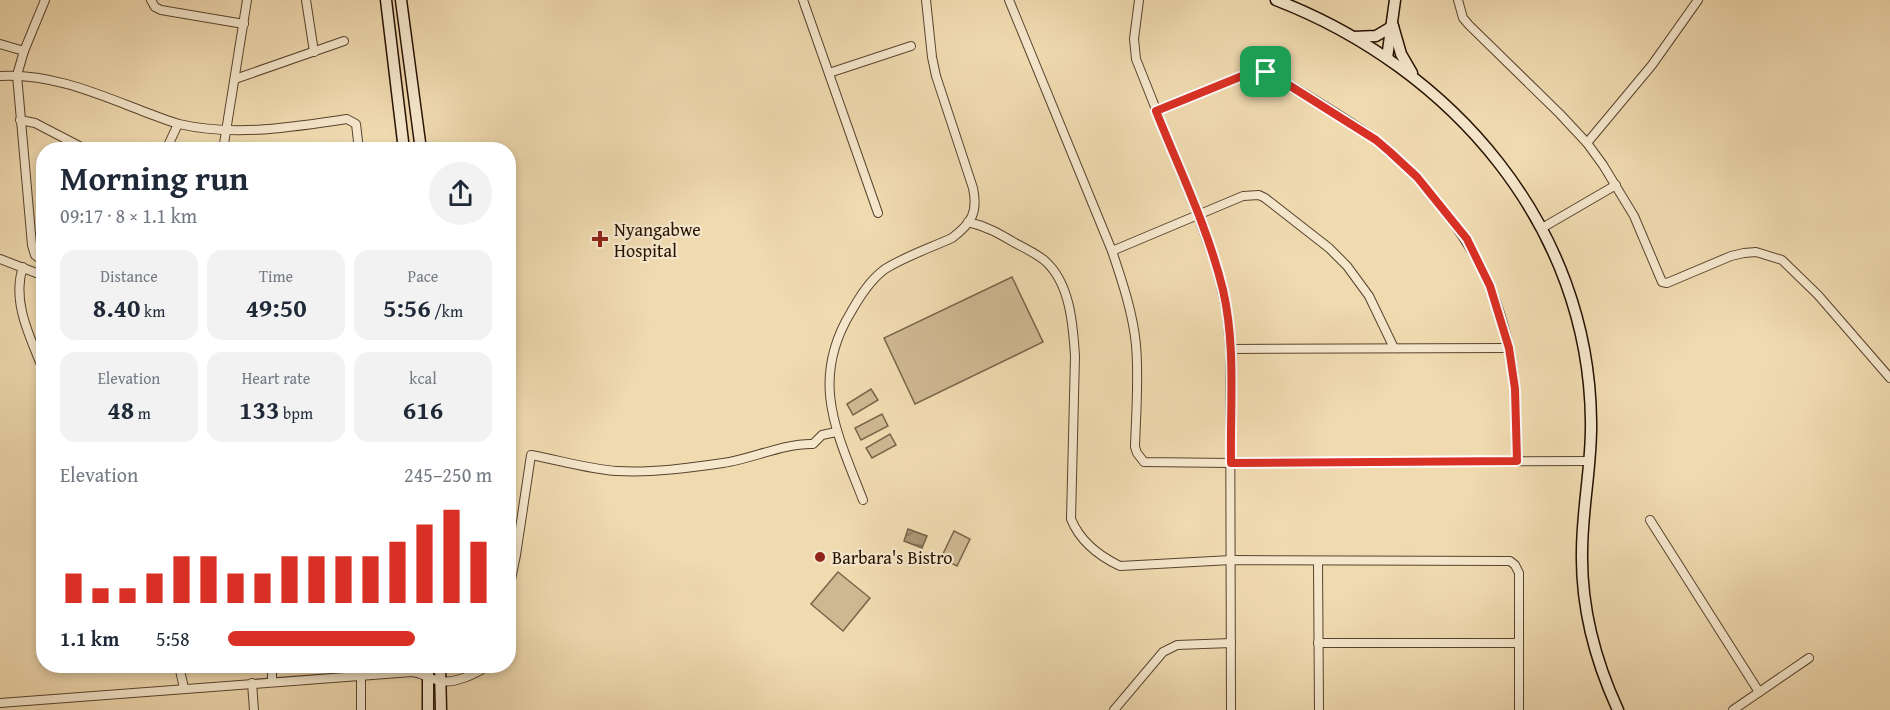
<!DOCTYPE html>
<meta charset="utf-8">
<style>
body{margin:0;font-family:"Gentium Book Plus",serif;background:#f2f2f3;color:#1f2937;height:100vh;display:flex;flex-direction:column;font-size:22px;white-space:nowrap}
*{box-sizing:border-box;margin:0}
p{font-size:20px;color:#747a83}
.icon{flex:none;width:33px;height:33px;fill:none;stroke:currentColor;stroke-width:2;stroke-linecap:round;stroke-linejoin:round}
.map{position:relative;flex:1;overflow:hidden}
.details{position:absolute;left:36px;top:142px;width:480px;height:531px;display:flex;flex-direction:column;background:#fff;border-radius:24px;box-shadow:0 3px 9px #0003}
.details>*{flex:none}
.pin{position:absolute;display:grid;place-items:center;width:51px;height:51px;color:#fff;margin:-26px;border-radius:12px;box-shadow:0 3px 9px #0006}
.round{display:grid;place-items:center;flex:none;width:63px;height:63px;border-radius:32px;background:#f2f2f3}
.summary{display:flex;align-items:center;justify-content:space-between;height:102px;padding:0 24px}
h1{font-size:33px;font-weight:800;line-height:45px}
.figures{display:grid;grid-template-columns:repeat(3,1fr);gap:9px;height:102px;padding:6px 24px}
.figures div{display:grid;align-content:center;border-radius:15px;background:#f2f2f3;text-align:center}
.figures b{font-size:26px;font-weight:800}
.figures small{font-size:16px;font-weight:400}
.figures p{font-size:16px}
.chart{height:168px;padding:12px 24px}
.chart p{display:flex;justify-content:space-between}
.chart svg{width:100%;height:108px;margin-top:6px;stroke:#d93025;stroke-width:6}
ul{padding:0 24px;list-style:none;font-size:20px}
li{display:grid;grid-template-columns:96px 72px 1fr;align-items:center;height:45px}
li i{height:15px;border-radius:8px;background:#d93025}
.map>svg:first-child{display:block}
</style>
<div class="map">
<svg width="1890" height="710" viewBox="0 0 1890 710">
<defs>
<pattern id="water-waves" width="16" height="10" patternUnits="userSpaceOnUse" patternTransform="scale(1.5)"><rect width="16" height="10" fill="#ab9674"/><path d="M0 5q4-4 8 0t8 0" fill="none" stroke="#8b795d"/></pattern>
</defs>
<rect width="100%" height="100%" fill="#f0dab0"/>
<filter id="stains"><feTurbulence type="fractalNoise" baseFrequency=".00333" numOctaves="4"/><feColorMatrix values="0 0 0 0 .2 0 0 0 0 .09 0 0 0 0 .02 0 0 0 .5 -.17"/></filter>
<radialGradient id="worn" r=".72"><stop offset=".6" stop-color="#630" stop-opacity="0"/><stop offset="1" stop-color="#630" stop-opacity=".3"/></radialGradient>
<g fill="#ceb892" stroke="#7a644a" stroke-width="1.5">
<path d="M 1012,277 L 1043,342 L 915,404 L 884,338 Z"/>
<path d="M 871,389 L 878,400 L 853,415 L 847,404 Z"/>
<path d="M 882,414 L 888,426 L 861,440 L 855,428 Z"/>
<path d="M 890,434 L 896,445 L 872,458 L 866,448 Z"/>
<path d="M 954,531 L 970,539 L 957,566 L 941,558 Z"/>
<path d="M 838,572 L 870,598 L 843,631 L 811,604 Z"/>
</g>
<path fill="url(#water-waves)" stroke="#766146" stroke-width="1.5" d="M 908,529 L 927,536 L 922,548 L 904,541 Z"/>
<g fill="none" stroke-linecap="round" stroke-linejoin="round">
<g stroke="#58432d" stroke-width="10">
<g id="street">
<path d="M 151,0 L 155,7 L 161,10 L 244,24"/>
<path d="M 306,0 L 314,52"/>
<path d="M 803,0 L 878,213"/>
<path d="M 1009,0 L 1112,251 C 1122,281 1133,313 1136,345 C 1139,379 1136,413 1135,447 L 1137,453 L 1144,462 L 1231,463 L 1590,461"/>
<path d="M 1139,0 L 1134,39 L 1136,59 L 1198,215 L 1217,268 L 1227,313 L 1230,349 L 1231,710"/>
<path d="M 1458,0 L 1463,18 L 1469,25 L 1560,114 L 1587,143 L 1603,165 L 1634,216 L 1662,282 L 1667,283 L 1731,256 L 1744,253 L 1756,252 L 1782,260 L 1818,295 L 1890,378"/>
<path d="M 0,44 L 24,51"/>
<path d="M 829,73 L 911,46"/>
<path d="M 0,76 C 51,73 98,94 145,112 C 156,116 168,121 179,124 C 235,137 292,127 347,119 L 356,124 L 359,150"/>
<path d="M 235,79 L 344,41"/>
<path d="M 1156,111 L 1247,74 L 1266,72 L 1276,77 C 1310,97 1345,117 1376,140 C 1399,157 1417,177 1434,198 C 1478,251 1503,302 1513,370 C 1517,400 1516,431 1517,461"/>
<path d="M 20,120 L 35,123 L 87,150"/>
<path d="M 1587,143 L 1652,65 L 1698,0"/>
<path d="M 166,150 L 178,124"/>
<path d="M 223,150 L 247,0"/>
<path d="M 968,222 C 986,226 1000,234 1015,243 C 1025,248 1035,253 1044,260 C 1070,282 1073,324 1075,356 L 1071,519 C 1080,541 1099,556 1120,566 L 1231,560 L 1510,561 L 1515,565 L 1519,573 L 1519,710"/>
<path d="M 1542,228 L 1616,185"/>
<path d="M 1112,251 L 1243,196 L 1259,195 L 1265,198 L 1329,248 L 1347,266 L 1369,296 L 1394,348"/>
<path d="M 0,259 L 44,276"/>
<path d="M 44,262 L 35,255 L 32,245 L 17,75 L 24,51 L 45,0"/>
<path d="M 23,267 C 11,302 31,339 44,372"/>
<path d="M 1230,349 L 1509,348"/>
<path d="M 848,462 L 863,500 C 837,433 809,381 851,312 C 860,296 870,280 885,269 C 906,256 930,248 952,238 C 972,223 978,212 973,188 L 936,76 L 932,57 L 926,0"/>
<path d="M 1650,520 L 1759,692"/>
<path d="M 1318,561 L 1319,710"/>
<path d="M 508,594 L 516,555 L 531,455 C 559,460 588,469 617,471 C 652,473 689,468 723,463 C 752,459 784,443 813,444 L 822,435 L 836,432"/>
<path d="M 1318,643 L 1519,643"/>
<path d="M 179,666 L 184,688"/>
<path d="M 272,666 L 272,681"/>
<path d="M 252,683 L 254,710"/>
<path d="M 0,703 L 412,672 C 422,673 430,679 440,681 C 454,684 476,674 487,666"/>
<path d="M 361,710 L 361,676"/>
<path d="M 1114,710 L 1163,652 L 1177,645 L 1231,643"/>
<path d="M 1733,710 L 1809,658"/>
</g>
</g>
<g stroke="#261101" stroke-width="13">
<g id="secondary">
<path d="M 386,0 L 404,150"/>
<path d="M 401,0 L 421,150"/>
<path d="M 1276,0 C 1452,68 1589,226 1591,421 C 1592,465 1582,508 1582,552 C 1581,607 1595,660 1618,710"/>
<path d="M 1393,26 L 1401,54 L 1412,73"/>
<path d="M 1354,37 L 1376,36 L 1393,26"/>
<path d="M 1387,58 L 1395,0"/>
<path d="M 440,666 L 441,710"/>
<path d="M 428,710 L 428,666"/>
</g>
</g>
<use href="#street" stroke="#f5e7cc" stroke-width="8"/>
<use href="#secondary" stroke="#f5e7cc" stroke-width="10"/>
</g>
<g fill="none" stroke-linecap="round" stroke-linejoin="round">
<g stroke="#fff" stroke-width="12">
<path id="route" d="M 1257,72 L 1266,72 L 1276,77 L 1376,140 L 1390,152 L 1417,177 L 1467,239 L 1490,286 L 1509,348 L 1515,389 L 1517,461 L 1231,463 C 1230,406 1236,346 1223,290 C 1208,228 1179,169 1156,111 L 1247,74 Z"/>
</g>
<use href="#route" stroke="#d93025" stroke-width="8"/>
</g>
<g fill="#8f2418" stroke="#f5e7cc" stroke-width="2">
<path d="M597 230h6v6h6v6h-6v6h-6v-6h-6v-6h6z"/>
<circle cx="820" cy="557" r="6"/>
</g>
<g text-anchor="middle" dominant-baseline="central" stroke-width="4.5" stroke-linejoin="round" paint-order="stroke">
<g font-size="18" fill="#261101" stroke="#f5e7cc" text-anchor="start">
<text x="614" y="229">Nyangabwe<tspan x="614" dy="21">Hospital</tspan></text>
<text x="832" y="557">Barbara's Bistro</text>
</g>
</g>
<rect width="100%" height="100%" filter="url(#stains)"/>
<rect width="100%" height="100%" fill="url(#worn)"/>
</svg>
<div class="pin" style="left:1266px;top:72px;background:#1e9e55"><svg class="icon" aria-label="arrive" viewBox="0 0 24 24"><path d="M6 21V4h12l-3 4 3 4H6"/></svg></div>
<section class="details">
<div class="summary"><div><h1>Morning run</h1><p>09:17 · 8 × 1.1 km</p></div><a class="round"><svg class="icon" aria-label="share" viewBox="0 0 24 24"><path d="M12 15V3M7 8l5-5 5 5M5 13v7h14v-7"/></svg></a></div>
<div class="figures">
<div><p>Distance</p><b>8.40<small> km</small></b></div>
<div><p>Time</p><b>49:50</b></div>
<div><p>Pace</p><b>5:56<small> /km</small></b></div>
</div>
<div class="figures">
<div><p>Elevation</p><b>48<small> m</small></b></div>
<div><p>Heart rate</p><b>133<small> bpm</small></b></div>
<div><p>kcal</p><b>616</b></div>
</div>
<div class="chart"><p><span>Elevation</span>245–250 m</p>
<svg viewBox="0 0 160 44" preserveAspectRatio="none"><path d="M5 44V32M15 44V38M25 44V38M35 44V32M45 44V25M55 44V25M65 44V32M75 44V32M85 44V25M95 44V25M105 44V25M115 44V25M125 44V19M135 44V12M145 44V6M155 44V19"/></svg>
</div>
<ul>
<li><b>1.1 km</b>5:58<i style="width:71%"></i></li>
</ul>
</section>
</div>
